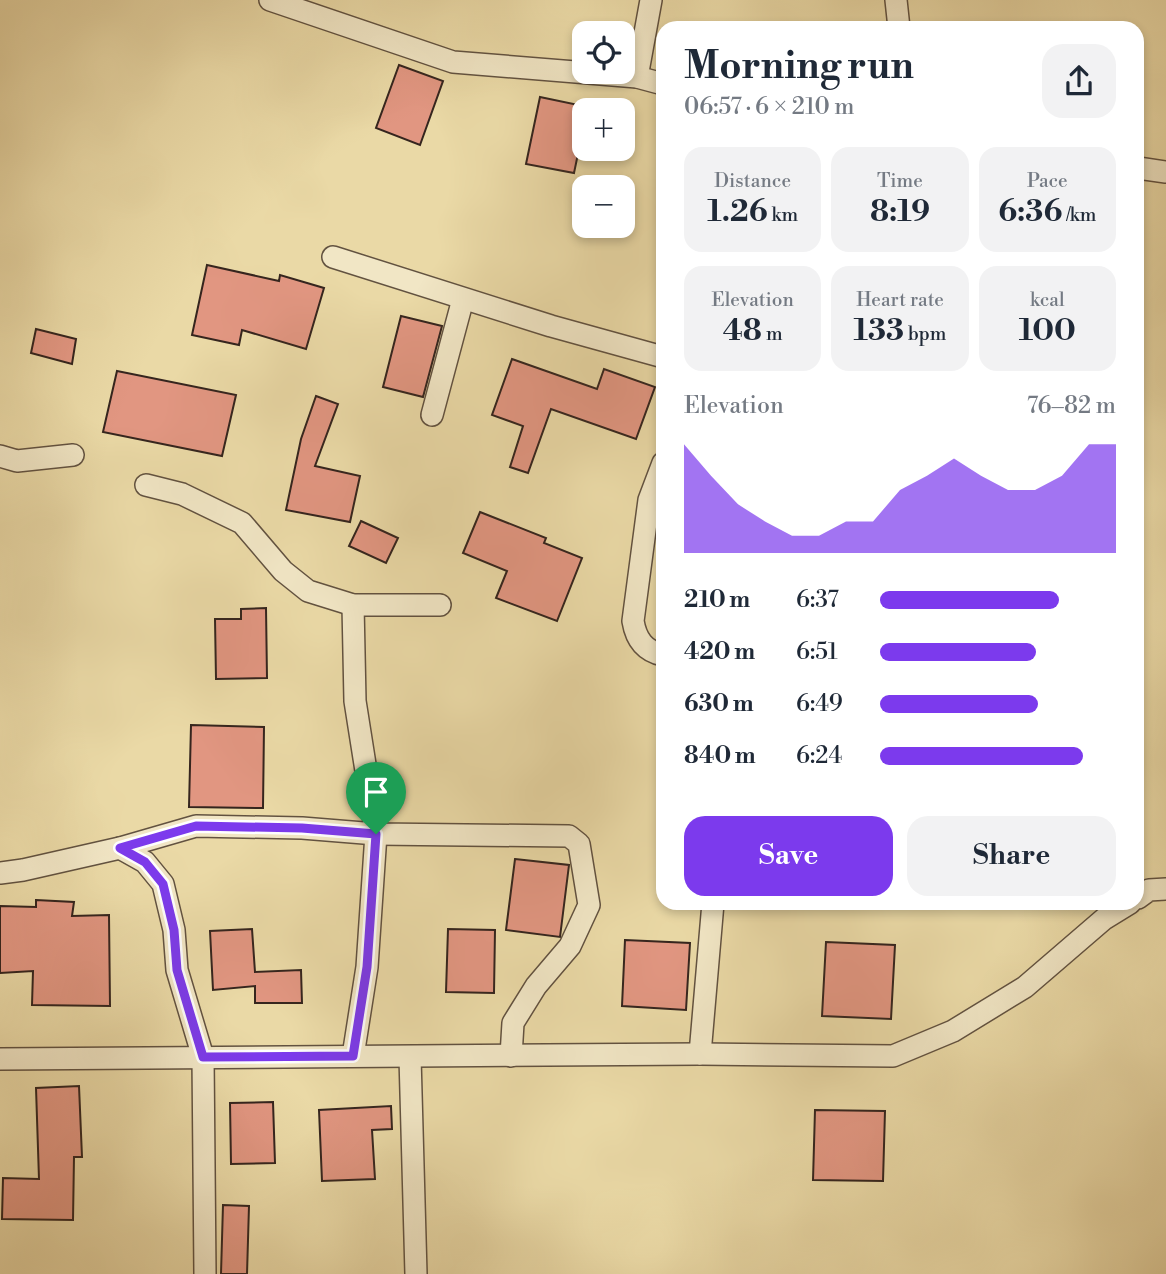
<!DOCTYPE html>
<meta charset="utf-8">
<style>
body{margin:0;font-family:"Libre Bodoni",serif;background:#f2f2f3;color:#1f2937;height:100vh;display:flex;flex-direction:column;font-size:26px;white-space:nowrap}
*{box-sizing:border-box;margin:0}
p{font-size:23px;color:#747a83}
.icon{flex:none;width:38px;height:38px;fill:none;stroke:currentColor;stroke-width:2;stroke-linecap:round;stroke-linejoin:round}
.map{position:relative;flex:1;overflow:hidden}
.sheet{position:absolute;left:656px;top:21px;width:488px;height:889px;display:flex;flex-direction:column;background:#fff;border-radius:21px;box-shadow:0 4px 10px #0003}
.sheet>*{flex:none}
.controls{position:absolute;left:572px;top:21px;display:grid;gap:14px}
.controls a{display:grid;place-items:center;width:63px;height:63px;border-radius:14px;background:#fff;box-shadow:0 4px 10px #0003;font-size:35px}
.pin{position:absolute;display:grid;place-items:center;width:60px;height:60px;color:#fff;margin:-72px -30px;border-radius:50% 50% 50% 0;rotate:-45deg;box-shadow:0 0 7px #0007}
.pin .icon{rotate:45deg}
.round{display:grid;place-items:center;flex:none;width:74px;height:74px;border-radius:21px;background:#f2f2f3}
.head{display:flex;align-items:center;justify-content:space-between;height:119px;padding:0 28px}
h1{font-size:38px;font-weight:800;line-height:52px}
.metrics{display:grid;grid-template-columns:repeat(3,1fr);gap:10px;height:119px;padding:7px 28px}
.metrics div{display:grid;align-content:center;border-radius:18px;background:#f2f2f3;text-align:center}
.metrics b{font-size:30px;font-weight:800}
.metrics small{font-size:19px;font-weight:400}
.metrics p{font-size:19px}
.chart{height:196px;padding:14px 28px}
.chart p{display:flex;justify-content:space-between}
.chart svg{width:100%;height:126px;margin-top:7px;fill:#7c3aed;opacity:.7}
.cta{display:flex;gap:14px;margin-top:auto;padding:14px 28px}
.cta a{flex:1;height:80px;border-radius:21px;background:#7c3aed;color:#fff;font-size:28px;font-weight:800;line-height:80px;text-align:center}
.cta a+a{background:#f2f2f3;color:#1f2937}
ul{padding:0 28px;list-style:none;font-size:23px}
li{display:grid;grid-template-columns:112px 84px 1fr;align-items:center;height:52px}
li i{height:18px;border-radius:9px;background:#7c3aed}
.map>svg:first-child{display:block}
</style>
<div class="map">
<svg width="1166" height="1274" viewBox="0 0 1166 1274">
<rect width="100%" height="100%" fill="#ead9a6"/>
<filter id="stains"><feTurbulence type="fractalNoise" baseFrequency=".00286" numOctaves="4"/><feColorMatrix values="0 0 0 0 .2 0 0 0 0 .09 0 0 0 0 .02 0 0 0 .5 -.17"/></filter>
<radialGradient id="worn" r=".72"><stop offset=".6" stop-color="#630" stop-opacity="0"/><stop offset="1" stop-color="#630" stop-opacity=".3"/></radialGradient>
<g fill="#e19681" stroke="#35251e" stroke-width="2">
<path d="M 399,65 L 443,81 L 420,145 L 376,128 Z"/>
<path d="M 540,97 L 588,107 L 588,110 L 584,110 L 584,125 L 574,173 L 526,164 Z"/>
<path d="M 207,265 L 279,281 L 280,275 L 324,288 L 306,349 L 242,330 L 239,345 L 192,335 Z"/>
<path d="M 401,316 L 442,326 L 423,397 L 383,387 Z"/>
<path d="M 36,329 L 76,339 L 72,364 L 31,353 Z"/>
<path d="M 512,359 L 597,389 L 604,369 L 655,387 L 636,439 L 551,409 L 528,473 L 510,467 L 523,426 L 492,415 Z"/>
<path d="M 117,371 L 236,395 L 222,456 L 103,432 Z"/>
<path d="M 316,396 L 338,404 L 315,466 L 360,476 L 350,522 L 286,510 L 301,439 Z"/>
<path d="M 480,512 L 546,538 L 544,543 L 582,558 L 557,621 L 496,598 L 507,571 L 463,553 Z"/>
<path d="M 361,521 L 398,538 L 386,563 L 349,546 Z"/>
<path d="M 266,608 L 267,678 L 216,679 L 215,619 L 241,619 L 241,609 Z"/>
<path d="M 191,725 L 264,727 L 263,808 L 189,807 Z"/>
<path d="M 515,859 L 569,865 L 560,937 L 506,930 Z"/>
<path d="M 36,900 L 74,902 L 72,916 L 109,915 L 110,1006 L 32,1005 L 33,971 L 0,973 L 0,906 L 36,907 Z"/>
<path d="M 252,929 L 255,972 L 301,970 L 302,1003 L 255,1003 L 255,986 L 213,990 L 210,931 Z"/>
<path d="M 448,929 L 495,930 L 494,993 L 446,992 Z"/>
<path d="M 625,940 L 690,943 L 686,1010 L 622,1006 Z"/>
<path d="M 826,942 L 895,945 L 891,1019 L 822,1016 Z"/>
<path d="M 79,1086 L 82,1157 L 74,1157 L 73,1220 L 2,1219 L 3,1178 L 39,1179 L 36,1088 Z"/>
<path d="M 273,1102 L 275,1163 L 231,1164 L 230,1103 Z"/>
<path d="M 391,1106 L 392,1129 L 372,1130 L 375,1179 L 322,1181 L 319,1110 Z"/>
<path d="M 815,1110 L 885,1111 L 883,1181 L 813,1180 Z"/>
<path d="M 223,1205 L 249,1206 L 247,1274 L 221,1274 Z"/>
</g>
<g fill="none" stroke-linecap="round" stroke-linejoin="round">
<g stroke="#625240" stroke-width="24">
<g id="street">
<path d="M 270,0 L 453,62 L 637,77 L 663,84"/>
<path d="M 896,0 L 899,28"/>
<path d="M 637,77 L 651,0"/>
<path d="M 1138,168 L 1166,172"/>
<path d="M 333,257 L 551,326 L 663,357"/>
<path d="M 432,415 L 463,299"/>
<path d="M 0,456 L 17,461 L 73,455"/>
<path d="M 663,463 L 649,500 L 633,621 C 636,639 644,651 663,655"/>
<path d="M 146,485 L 182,494 L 242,523 L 283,571 L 308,591 L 353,605 L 440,605"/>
<path d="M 120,848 L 145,862 L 163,884 L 174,930 L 177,970 L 203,1057 L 205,1274"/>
<path d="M 0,873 L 23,870 L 120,848 L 196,826 L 302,828 L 376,834 L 569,836 L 579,844 L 589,905 L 570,946 L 536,986 L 513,1023 L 511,1056"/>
<path d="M 1138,898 L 1149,890 L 1166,889"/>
<path d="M 700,1054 L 713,903"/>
<path d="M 353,1056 L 367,967 L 376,834 L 355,701 L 353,605"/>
<path d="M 410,1057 L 416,1274"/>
<path d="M 0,1059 L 700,1054 L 893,1056 L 953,1031 L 1025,987 L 1104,919 L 1130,903"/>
</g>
</g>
<use href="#street" stroke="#f1e6c5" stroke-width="21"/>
</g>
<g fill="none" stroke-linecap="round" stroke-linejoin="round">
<g stroke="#fff" stroke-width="14">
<path id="route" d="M 196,826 L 302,828 L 376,834 L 367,967 L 353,1056 L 203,1057 L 177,970 L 174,930 L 163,884 L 145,862 L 120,848 Z"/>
</g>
<use href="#route" stroke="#7c3aed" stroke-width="9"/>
</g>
<rect width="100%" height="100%" filter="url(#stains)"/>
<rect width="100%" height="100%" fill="url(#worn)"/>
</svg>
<div class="controls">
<a><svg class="icon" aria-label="locate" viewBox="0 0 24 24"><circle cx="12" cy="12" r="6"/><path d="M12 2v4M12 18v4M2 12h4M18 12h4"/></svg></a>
<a>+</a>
<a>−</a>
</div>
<div class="pin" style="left:376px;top:834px;background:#1e9e55"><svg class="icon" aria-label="arrive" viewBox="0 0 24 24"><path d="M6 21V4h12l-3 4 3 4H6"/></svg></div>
<section class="sheet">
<div class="head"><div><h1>Morning run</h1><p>06:57 · 6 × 210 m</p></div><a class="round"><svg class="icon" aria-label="share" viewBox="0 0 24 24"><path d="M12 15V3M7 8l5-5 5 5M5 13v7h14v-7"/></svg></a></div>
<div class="metrics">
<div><p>Distance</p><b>1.26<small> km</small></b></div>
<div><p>Time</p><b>8:19</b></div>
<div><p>Pace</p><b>6:36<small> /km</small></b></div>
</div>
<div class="metrics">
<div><p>Elevation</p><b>48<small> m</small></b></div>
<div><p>Heart rate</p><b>133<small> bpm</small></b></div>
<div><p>kcal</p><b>100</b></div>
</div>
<div class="chart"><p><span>Elevation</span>76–82 m</p>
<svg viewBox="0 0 160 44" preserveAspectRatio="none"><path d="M0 44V6L10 17L20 27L30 33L40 38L50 38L60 33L70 33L80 22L90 17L100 11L110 17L120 22L130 22L140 17L150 6L160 6V44z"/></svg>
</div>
<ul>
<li><b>210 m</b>6:37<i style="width:76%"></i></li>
<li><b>420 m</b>6:51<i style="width:66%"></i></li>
<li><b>630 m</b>6:49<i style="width:67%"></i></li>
<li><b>840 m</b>6:24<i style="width:86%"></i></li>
</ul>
<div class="cta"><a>Save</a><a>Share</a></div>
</section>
</div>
